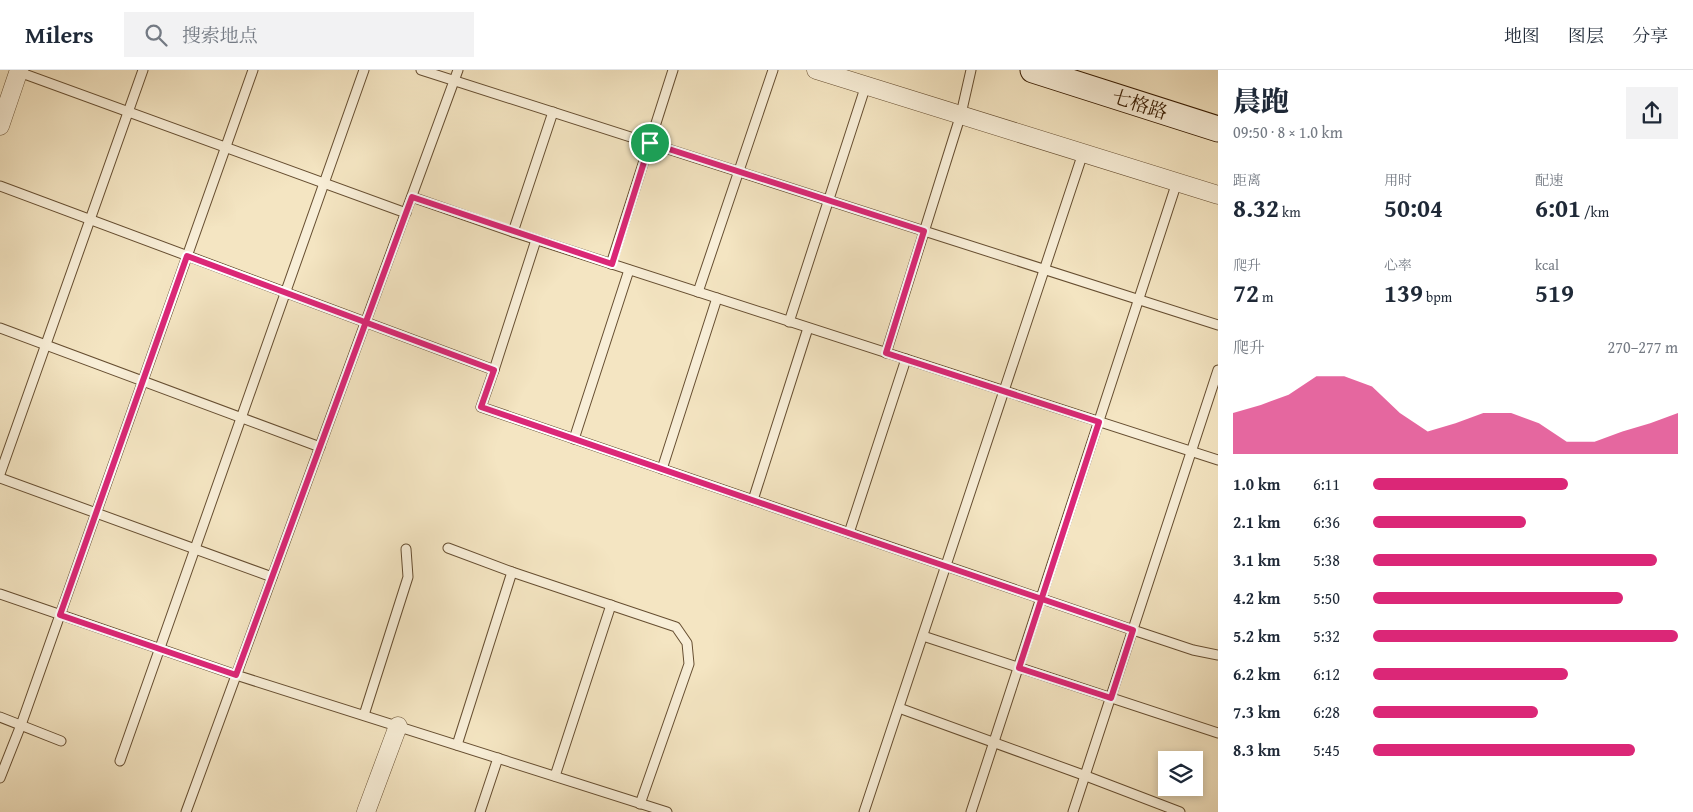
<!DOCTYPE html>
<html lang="zh">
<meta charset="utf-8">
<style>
body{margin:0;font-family:"Gentium Book Plus","Noto Serif SC",serif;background:#f2f2f3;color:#1f2937;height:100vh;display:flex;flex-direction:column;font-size:19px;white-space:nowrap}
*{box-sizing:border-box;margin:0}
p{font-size:16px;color:#747a83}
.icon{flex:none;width:28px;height:28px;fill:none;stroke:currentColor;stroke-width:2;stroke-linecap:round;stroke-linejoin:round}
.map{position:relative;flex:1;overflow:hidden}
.sheet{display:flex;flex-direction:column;background:#fff;width:475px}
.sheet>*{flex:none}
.controls{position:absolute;left:1158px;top:681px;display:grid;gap:10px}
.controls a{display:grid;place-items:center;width:45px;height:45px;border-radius:0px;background:#fff;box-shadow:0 2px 8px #0003;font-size:25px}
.pin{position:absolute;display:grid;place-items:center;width:42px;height:42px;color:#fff;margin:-21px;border:2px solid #fff;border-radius:50%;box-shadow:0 1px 5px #0007}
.round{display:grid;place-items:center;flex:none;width:52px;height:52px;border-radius:0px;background:#f2f2f3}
.overview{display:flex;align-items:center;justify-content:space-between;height:85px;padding:0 15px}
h1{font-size:28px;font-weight:800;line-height:38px}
.figures{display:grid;grid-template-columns:repeat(3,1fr);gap:8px;height:85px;padding:5px 15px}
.figures div{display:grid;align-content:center}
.figures b{font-size:25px;font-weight:800}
.figures small{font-size:14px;font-weight:400}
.figures p{font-size:14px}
.chart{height:140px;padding:10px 15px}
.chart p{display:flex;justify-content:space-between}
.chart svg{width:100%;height:90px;margin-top:5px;fill:#db2777;opacity:.7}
ul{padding:0 15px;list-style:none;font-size:16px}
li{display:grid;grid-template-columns:80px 60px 1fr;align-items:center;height:38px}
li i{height:12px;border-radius:6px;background:#db2777}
header{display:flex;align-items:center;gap:30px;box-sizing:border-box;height:70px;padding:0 25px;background:#fff;border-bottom:1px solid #e0e1e3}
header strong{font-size:24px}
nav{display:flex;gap:28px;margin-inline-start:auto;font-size:18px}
.search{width:350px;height:45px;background:#f2f2f3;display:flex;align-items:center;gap:12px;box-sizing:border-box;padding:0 18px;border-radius:0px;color:#747a83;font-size:19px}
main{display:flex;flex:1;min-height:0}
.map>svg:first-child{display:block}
</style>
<header>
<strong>Milers</strong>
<div class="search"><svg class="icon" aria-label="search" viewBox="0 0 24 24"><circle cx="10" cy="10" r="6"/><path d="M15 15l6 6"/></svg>搜索地点</div>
<nav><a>地图</a><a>图层</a><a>分享</a></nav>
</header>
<main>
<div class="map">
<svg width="1218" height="742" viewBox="0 0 1218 742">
<rect width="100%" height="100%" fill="#f4e5c2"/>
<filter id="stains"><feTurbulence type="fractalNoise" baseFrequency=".004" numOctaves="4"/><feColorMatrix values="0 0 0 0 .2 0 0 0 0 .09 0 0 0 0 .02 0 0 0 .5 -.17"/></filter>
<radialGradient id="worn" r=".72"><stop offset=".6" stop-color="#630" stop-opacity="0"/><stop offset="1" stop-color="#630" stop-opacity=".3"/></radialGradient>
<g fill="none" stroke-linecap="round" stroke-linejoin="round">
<g stroke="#664e31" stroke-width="11">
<g id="lane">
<path d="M 421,0 L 1218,255"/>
<path d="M 19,2 L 406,143"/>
<path d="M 0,116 L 494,300 L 481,337 L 1133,560 L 1193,580 L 1218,585"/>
<path d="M 412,127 L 513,162 L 1218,390"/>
<path d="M 513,162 L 553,42"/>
<path d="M 611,194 L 673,0"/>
<path d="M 698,222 L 773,0"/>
<path d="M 789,252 L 866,15"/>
<path d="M 0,258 L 320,377"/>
<path d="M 886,283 L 961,44 L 971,0"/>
<path d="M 494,300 L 536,170"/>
<path d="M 574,369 L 629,200"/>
<path d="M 662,399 L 717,228"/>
<path d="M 0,404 L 143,0"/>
<path d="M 0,408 L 272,507"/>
<path d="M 753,430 L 808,258"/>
<path d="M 849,463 L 906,289"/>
<path d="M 448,478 L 512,502 L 676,557 L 687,573 L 689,594 L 640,734"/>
<path d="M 0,524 L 236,605 L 667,742"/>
<path d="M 923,566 L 1218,663"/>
<path d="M 899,638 L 1086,706 L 1180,742"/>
<path d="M 364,645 L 408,507 L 406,479"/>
<path d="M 0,647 L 61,671"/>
<path d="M 457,675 L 512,502"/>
<path d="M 120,691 L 364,0"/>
<path d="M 555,706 L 611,535"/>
<path d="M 0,708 L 21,655 L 253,0"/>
<path d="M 186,742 L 458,0"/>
<path d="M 480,742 L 498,688"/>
<path d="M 864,742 L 1083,83"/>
<path d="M 971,742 L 1177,112"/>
<path d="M 1073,742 L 1218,300"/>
</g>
</g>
<g stroke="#664e31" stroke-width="19">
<g id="street">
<path d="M 816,0 L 1218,125"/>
<path d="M 0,56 L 19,0"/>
<path d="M 366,742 L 398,656"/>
</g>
</g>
<g stroke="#371b01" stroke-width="27">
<path id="secondary" d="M 1033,0 L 1218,59"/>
</g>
<use href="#lane" stroke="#f8eed7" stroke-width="9"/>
<use href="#street" stroke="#f8eed7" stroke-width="18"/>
<use href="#secondary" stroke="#f8eed7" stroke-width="25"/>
</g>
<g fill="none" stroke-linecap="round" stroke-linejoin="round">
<g stroke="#fff" stroke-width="10">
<path id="route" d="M 650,73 L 612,194 L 412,127 L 406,143 C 349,297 293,451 236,605 L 60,545 L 187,186 L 494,300 L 481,337 L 898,480 C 976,507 1055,533 1133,560 L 1111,628 L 1019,598 C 1045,516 1072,434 1099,352 L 886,283 L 924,161 L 650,73"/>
</g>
<use href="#route" stroke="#db2777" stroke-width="6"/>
</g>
<g text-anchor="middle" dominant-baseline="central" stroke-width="4" stroke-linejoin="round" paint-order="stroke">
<g font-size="19" fill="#371b01" stroke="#f8eed7">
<text transform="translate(1140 34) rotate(18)">七格路</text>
</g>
</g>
<rect width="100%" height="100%" filter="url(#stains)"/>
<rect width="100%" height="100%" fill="url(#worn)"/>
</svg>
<div class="controls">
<a><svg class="icon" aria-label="layers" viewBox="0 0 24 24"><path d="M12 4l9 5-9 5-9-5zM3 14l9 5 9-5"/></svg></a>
</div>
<div class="pin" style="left:650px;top:73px;background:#1e9e55"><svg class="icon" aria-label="arrive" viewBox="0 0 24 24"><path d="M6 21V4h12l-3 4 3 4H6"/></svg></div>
</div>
<section class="sheet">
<div class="overview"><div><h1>晨跑</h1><p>09:50 · 8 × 1.0 km</p></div><a class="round"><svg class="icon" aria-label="share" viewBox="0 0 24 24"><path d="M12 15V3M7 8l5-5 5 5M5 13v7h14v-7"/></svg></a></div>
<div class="figures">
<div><p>距离</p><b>8.32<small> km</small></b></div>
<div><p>用时</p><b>50:04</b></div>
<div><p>配速</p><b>6:01<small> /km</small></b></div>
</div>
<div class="figures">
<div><p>爬升</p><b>72<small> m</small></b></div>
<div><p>心率</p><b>139<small> bpm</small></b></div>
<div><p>kcal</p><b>519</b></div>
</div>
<div class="chart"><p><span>爬升</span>270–277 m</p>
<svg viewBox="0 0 160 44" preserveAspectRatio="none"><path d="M0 44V24L10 20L20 15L30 6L40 6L50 11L60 24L70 33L80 29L90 24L100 24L110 29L120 38L130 38L140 33L150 29L160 24V44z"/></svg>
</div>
<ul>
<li><b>1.0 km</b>6:11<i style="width:64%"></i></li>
<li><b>2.1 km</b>6:36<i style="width:50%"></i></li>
<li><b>3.1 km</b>5:38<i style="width:93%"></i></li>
<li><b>4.2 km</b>5:50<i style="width:82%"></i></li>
<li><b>5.2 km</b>5:32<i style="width:100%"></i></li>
<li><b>6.2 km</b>6:12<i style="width:64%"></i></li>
<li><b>7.3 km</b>6:28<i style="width:54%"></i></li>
<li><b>8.3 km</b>5:45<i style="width:86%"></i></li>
</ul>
</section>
</main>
